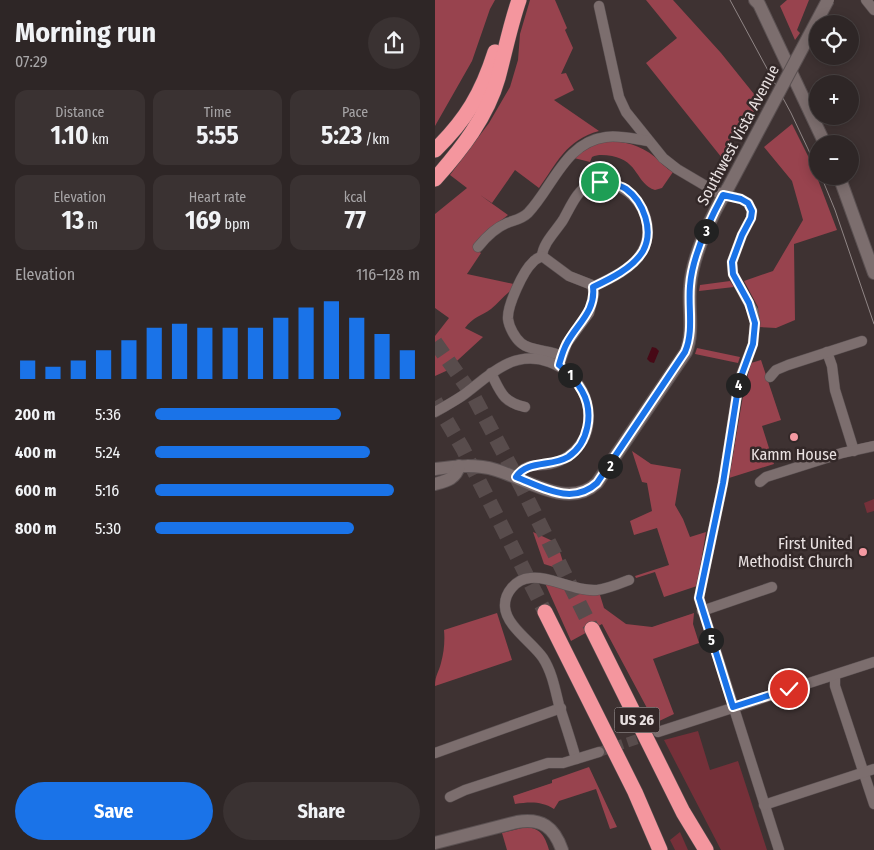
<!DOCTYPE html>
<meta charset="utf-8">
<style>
body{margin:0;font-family:"Fira Sans Condensed",sans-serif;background:#3a3232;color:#f1f3f6;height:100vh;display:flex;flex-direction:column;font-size:19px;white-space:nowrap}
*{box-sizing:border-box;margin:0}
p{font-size:16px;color:#a7a5a7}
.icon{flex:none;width:28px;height:28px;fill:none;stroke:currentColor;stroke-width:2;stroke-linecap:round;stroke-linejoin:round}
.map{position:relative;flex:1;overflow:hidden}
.details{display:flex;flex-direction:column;background:#2e2626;width:435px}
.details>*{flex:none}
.buttons{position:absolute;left:374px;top:15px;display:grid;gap:10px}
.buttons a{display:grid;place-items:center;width:50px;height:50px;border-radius:50%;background:#2e2626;box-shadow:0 2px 12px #0003,0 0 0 1px #494343;font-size:25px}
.pin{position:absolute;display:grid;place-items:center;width:42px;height:42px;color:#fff;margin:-21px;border:2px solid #fff;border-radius:50%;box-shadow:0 1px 5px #0007}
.km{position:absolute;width:25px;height:25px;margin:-12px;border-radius:50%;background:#222;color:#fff;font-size:14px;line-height:25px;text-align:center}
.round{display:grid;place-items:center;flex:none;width:52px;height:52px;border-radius:26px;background:#3a3232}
.headline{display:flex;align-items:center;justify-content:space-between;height:85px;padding:0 15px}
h1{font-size:28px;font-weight:700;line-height:38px}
.stats{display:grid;grid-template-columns:repeat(3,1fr);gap:8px;height:85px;padding:5px 15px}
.stats div{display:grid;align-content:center;border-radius:12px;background:#3a3232;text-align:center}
.stats b{font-size:25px;font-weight:700}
.stats small{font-size:14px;font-weight:400}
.stats p{font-size:14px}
.chart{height:140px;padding:10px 15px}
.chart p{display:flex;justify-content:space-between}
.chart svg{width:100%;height:90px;margin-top:5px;stroke:#1a73e8;stroke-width:6}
.primary-button{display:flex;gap:10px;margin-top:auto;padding:10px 15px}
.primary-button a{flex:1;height:58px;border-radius:30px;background:#1a73e8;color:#fff;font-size:20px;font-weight:700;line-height:58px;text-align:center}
.primary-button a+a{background:#3a3232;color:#f1f3f6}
ul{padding:0 15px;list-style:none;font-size:16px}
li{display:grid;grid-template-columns:80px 60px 1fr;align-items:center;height:38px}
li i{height:12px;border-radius:6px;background:#1a73e8}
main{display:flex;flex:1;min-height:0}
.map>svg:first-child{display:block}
</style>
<main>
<section class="details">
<div class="headline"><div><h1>Morning run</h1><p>07:29</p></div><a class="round"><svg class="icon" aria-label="share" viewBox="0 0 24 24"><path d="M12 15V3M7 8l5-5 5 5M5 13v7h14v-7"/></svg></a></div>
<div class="stats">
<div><p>Distance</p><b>1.10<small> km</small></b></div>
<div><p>Time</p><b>5:55</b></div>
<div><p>Pace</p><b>5:23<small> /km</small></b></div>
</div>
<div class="stats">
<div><p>Elevation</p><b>13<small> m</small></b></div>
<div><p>Heart rate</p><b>169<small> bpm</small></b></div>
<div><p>kcal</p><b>77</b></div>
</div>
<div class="chart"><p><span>Elevation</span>116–128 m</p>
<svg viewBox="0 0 160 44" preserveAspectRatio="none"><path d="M5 44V35M15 44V38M25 44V35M35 44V30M45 44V25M55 44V19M65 44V17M75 44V19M85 44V19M95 44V19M105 44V14M115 44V9M125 44V6M135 44V14M145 44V22M155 44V30"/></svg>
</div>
<ul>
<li><b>200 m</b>5:36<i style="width:70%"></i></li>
<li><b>400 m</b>5:24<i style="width:81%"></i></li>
<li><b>600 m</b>5:16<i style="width:90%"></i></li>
<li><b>800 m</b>5:30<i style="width:75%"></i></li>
</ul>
<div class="primary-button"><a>Save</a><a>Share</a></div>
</section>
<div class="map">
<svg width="439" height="850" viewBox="0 0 439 850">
<rect width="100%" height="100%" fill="#3e3232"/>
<g fill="#753039">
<path d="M 439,499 L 439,511 L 432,513 L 429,503 Z"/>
<path d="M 263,731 L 275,770 L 303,761 L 332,850 L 286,850 L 229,740 Z"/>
<path d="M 245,832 L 253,850 L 240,850 L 235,840 Z"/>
</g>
<g fill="#98434e">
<path d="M 0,0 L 60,0 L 55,9 L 37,61 L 0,126 Z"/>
<path d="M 95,0 L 120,0 L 132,28 L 130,30 L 138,48 L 126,74 L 131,73 L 139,90 L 119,100 L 164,131 C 131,140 122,163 104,188 L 80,170 L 57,203 L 45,195 L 73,215 L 50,233 L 38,246 L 46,253 L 32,274 L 83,285 L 79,292 L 74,292 C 68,297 62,304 56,309 C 46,316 38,317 30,328 L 48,337 L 11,371 L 0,376 L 0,336 L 14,318 L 0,308 L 0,214 L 32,188 L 15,175 L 54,123 L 75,87 L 83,60 L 85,34 Z"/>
<path d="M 211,0 L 238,0 L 286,53 L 323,99 L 313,128 L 295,142 L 287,158 L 211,63 L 242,38 Z"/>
<path d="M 352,0 L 374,0 L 362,30 L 365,33 L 360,40 L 345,6 Z"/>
<path d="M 357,124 L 377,164 L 402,230 L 359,244 L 360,320 L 341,328 L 324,327 L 323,307 L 309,281 L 338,271 L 368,220 L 357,181 L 329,147 Z"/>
<path d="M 172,141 C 190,141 205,145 220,157 C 226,162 230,168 238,172 L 227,188 L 220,190 C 201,184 204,161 177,156 C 170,155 163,154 157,157 L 155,162 L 139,158 L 157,145 Z"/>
<path d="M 295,281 L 299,287 L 264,291 L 265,285 Z"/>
<path d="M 262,348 L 305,357 L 303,363 L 260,354 Z"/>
<path d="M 326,360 L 346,420 L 327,426 L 339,464 L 294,478 L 309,390 L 316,363 Z"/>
<path d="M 197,451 L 216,464 L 246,469 L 240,505 L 248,519 L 255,537 L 271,532 L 262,586 L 229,597 L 220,572 L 201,578 L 200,576 L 234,565 L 222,528 L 199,535 L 195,521 L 217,511 L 212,483 L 207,482 Z"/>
<path d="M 98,532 L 122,543 L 131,571 L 109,564 Z"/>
<path d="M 110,583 L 165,595 L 169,608 L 191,624 L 217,627 L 259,613 L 258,624 L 264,643 L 218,659 L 239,714 L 220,723 L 167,624 L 136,641 Z"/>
<path d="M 62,613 L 77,660 L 0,686 C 0,675 4,672 6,663 C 9,652 10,641 9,630 Z"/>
<path d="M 154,767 L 182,827 L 175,829 L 161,789 L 124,801 L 119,809 C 106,801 95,802 80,804 L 78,796 L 117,783 L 117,780 Z"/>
<path d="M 91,827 C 106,828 110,837 114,850 L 72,850 L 67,833 Z"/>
</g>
<path fill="#470916" d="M 217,347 L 221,348 L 224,351 L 219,363 L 215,362 L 212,359 Z"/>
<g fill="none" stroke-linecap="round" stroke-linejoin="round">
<path stroke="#584c4c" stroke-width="10" stroke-dasharray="10 5" stroke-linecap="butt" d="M 164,752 L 215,735"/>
<g stroke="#584c4c" stroke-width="15" stroke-dasharray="15 8" stroke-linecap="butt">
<path d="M 0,342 L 39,397 L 87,488 L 157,629"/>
<path d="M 0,401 L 28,449 L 110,612"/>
</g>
<g stroke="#5b5152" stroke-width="11">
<g id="street">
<path d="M 431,0 L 439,10"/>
<path d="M 164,6 L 184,97 L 191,112 L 228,158 L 242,169 L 281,192 L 306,199 L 313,203 L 317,211 L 316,218 L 307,235 L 297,262 L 298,274 L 318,311 L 320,323 L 318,344 L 304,381 L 288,483 L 264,598 L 344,850"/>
<path d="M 43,247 C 51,237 60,228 72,223 C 80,220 87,219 93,213 C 118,187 130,142 171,137 C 185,135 199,139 213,141"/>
<path d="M 107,256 C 108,243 121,231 128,220 C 135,208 142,190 155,184 C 161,181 168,183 174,184 C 203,188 223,225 207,252 C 198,268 175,279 158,287"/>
<path d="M 392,352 L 397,366 L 400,390 L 419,451"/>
<path d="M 124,365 L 132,343 L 154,313 L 159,294 L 157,285 L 134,276 L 107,256 C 104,258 100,259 98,262 C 88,271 72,306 73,319 C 74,327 80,338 86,343 C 95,351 115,350 127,356"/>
<path d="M 56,373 C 66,393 68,402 90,407"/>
<path d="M 335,377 L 341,370 L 353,365 L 427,341"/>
<path d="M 0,412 C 9,407 18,402 27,396 C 41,386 54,373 70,365 C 99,350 133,363 148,392 C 155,406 156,427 148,440 C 140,453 129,461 115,464 C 100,467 91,462 81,477"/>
<path d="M 325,482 L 331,477 L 407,453 L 439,446"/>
<path d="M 267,611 L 337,587"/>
<path d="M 400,675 L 400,686 L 439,804"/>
<path d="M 223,732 L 439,662"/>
<path d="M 0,753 L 126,708"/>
<path d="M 141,759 C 136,741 130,723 124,705 C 120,689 117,672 108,658 C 98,643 71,626 70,607 C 69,593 81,579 95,578 C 114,575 140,592 162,590 C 172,589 184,584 194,580"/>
<path d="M 15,797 L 30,790 L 113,763 L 128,763 L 164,752"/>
<path d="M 329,805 L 439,769"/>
</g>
</g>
<g stroke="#5b5152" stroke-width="14">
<g id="secondary">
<path d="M 320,0 L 324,4 L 390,144"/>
<path d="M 404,176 L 439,273"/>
<path d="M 0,469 C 21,466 41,464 61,470 C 92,479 133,510 162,483 L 251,352 C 259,332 253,309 255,287 C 257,256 277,214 293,188"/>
<path d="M 0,484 C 11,481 21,479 24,466"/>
<path d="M 0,843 L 82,822 C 107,818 119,827 127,850"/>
</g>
</g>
<g stroke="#5b5152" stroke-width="16">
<g id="highway">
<path d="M 0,150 C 31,120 47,93 60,52"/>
<path d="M 0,179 C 26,150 52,117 63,78 C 70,52 75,26 84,0"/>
<path d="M 110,612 L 200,792 L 225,850"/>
<path d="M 157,629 L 248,812 L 271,850"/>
</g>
</g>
<use href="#street" stroke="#7c6e6e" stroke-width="10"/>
<use href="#secondary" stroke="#7c6e6e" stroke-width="12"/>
<use href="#highway" stroke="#f4969e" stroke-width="15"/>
<g stroke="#908686" stroke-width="1">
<path d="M 295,0 L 356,113 L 382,168"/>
<path d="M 386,176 L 400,210 L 439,324"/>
</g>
<g stroke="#5b5152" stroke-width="14" stroke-linecap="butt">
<path id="secondary-bridge" d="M 293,188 L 393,0"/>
</g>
<use href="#secondary-bridge" stroke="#7c6e6e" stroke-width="12"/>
</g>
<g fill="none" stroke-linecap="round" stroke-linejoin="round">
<g stroke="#fff" stroke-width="10">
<path id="route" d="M 165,182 C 174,184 184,184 191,189 C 209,202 219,231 208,251 C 198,268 175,279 158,287 C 161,311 142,324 132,343 C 128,350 126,358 124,365 C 133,372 141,380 147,391 C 159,412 154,443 133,457 C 116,467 92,460 81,477 C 107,487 137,506 162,483 L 250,352 C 259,331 253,308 255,286 C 257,257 274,221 288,195 L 306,199 L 313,203 L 317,211 L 316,218 L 307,235 L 297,262 L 298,274 L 314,303 L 320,323 L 318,344 L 304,382 L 288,483 L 264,598 L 298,707 L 354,689"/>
</g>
<use href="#route" stroke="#1a73e8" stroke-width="6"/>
</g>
<g fill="#f49aa2" stroke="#332828" stroke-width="2">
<circle cx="359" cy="437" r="5"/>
<circle cx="428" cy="552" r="5"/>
</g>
<g text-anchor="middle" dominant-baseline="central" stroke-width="5" stroke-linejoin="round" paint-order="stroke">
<rect fill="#332828" stroke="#b2aaaa" stroke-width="1" x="179.5" y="707.5" width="45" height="25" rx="4"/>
<g font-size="15" font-weight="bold" fill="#e9e1e1">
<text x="202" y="720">US 26</text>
</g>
<g font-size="16" fill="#e9e1e1" stroke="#332828">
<text transform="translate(303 135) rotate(-62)">Southwest Vista Avenue</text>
</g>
<g font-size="16" fill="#e9e1e1" stroke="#332828">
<text x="359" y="454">Kamm House</text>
<text x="418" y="543" text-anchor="end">First United<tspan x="418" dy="18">Methodist Church</tspan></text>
</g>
</g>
</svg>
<div class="buttons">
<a><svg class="icon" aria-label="locate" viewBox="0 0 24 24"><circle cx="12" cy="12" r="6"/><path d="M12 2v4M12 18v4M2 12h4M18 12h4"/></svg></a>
<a>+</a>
<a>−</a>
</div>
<div class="pin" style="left:165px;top:182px;background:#1e9e55"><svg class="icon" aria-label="arrive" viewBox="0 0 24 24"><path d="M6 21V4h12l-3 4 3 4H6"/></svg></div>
<div class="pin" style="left:354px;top:689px;background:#d93025"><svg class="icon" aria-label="check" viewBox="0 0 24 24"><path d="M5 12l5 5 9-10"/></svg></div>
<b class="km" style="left:135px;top:375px">1</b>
<b class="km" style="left:175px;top:466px">2</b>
<b class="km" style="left:271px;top:231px">3</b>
<b class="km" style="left:303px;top:385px">4</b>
<b class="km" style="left:276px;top:640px">5</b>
</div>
</main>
